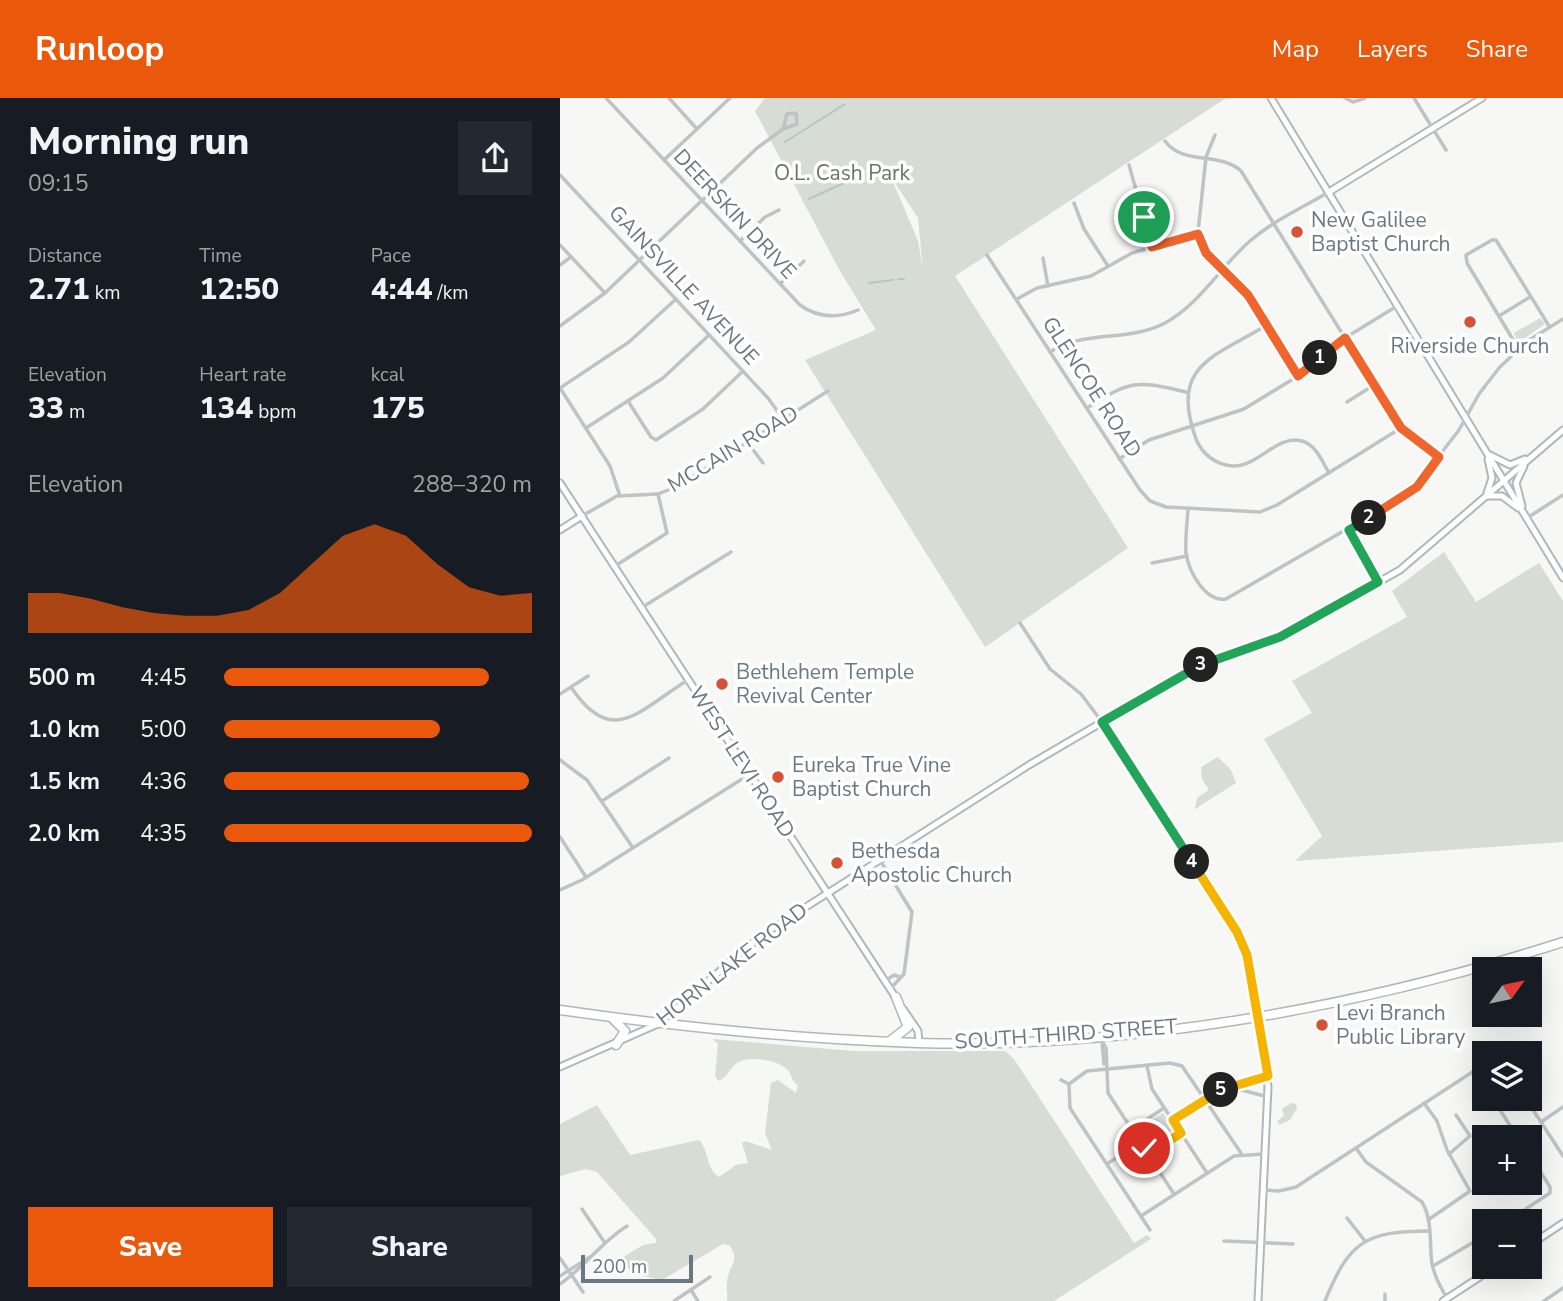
<!DOCTYPE html>
<meta charset="utf-8">
<style>
body{margin:0;font-family:"Nunito Sans",sans-serif;background:#242831;color:#f1f3f6;height:100vh;display:flex;flex-direction:column;font-size:26px;white-space:nowrap}
*{box-sizing:border-box;margin:0}
p{font-size:23px;color:#9ea1a6}
.icon{flex:none;width:38px;height:38px;fill:none;stroke:currentColor;stroke-width:2;stroke-linecap:round;stroke-linejoin:round}
.map{position:relative;flex:1;overflow:hidden}
.details{display:flex;flex-direction:column;background:#171b24;width:560px}
.details>*{flex:none}
.needle{width:46px;rotate:57deg}
.buttons{position:absolute;left:912px;top:859px;display:grid;gap:14px}
.buttons a{display:grid;place-items:center;width:70px;height:70px;border-radius:0px;background:#171b24;box-shadow:0 7px 28px #0002;font-size:35px}
.scale{position:absolute;left:21px;bottom:18px;width:112px;box-sizing:border-box;padding-left:7px;border:4px solid #697983;border-top:0;font-size:19px;line-height:24px;white-space:nowrap;color:#697983;-webkit-text-stroke:5px #fff;paint-order:stroke}
.pin{position:absolute;display:grid;place-items:center;width:60px;height:60px;color:#fff;margin:-30px;border:4px solid #fff;border-radius:50%;box-shadow:0 2px 7px #0007}
.km{position:absolute;width:35px;height:35px;margin:-18px;border-radius:50%;background:#222;color:#fff;font-size:19px;line-height:35px;text-align:center}
.round{display:grid;place-items:center;flex:none;width:74px;height:74px;border-radius:0px;background:#242831}
.headline{display:flex;align-items:center;justify-content:space-between;height:119px;padding:0 28px}
h1{font-size:38px;font-weight:800;line-height:52px}
.figures{display:grid;grid-template-columns:repeat(3,1fr);gap:10px;height:119px;padding:7px 28px}
.figures div{display:grid;align-content:center}
.figures b{font-size:30px;font-weight:800}
.figures small{font-size:19px;font-weight:400}
.figures p{font-size:19px}
.chart{height:196px;padding:14px 28px}
.chart p{display:flex;justify-content:space-between}
.chart svg{width:100%;height:126px;margin-top:7px;fill:#ea580c;opacity:.7}
.primary-button{display:flex;gap:14px;margin-top:auto;padding:14px 28px}
.primary-button a{flex:1;height:80px;border-radius:0px;background:#ea580c;color:#fff;font-size:28px;font-weight:800;line-height:80px;text-align:center}
.primary-button a+a{background:#242831;color:#f1f3f6}
ul{padding:0 28px;list-style:none;font-size:23px}
li{display:grid;grid-template-columns:112px 84px 1fr;align-items:center;height:52px}
li i{height:18px;border-radius:9px;background:#ea580c}
header{display:flex;align-items:center;gap:42px;box-sizing:border-box;height:98px;padding:0 35px;background:#ea580c;color:#fff}
header strong{font-size:33px}
nav{display:flex;gap:38px;margin-inline-start:auto;font-size:24px}
main{display:flex;flex:1;min-height:0}
.map>svg:first-child{display:block}
</style>
<header>
<strong>Runloop</strong>
<nav><a>Map</a><a>Layers</a><a>Share</a></nav>
</header>
<main>
<section class="details">
<div class="headline"><div><h1>Morning run</h1><p>09:15</p></div><a class="round"><svg class="icon" aria-label="share" viewBox="0 0 24 24"><path d="M12 15V3M7 8l5-5 5 5M5 13v7h14v-7"/></svg></a></div>
<div class="figures">
<div><p>Distance</p><b>2.71<small> km</small></b></div>
<div><p>Time</p><b>12:50</b></div>
<div><p>Pace</p><b>4:44<small> /km</small></b></div>
</div>
<div class="figures">
<div><p>Elevation</p><b>33<small> m</small></b></div>
<div><p>Heart rate</p><b>134<small> bpm</small></b></div>
<div><p>kcal</p><b>175</b></div>
</div>
<div class="chart"><p><span>Elevation</span>288–320 m</p>
<svg viewBox="0 0 160 44" preserveAspectRatio="none"><path d="M0 44V30L10 30L20 32L30 35L40 37L50 38L60 38L70 36L80 30L90 20L100 10L110 6L120 10L130 20L140 28L150 31L160 30V44z"/></svg>
</div>
<ul>
<li><b>500 m</b>4:45<i style="width:86%"></i></li>
<li><b>1.0 km</b>5:00<i style="width:70%"></i></li>
<li><b>1.5 km</b>4:36<i style="width:99%"></i></li>
<li><b>2.0 km</b>4:35<i style="width:100%"></i></li>
</ul>
<div class="primary-button"><a>Save</a><a>Share</a></div>
</section>
<div class="map">
<svg width="1003" height="1203" viewBox="0 0 1003 1203">
<rect width="100%" height="100%" fill="#f7f7f5"/>
<g fill="#d7dcd4" fill-rule="evenodd">
<path d="M 205,0 L 666,0 L 395,178 L 568,450 L 425,549 L 245,262 L 316,232 L 280,173 L 195,13 ZM 331,79 L 358,120 L 363,172 L 358,143 Z"/>
<path d="M 980,220 L 985,226 L 958,245 L 954,235 Z"/>
<path d="M 884,454 L 916,504 L 979,465 L 1003,503 L 1003,744 L 735,763 L 762,738 L 704,641 L 752,615 L 732,583 L 847,519 L 832,493 Z"/>
<path d="M 658,659 L 671,672 L 676,685 L 635,711 L 637,700 L 649,692 L 642,681 L 641,669 Z"/>
<path d="M 153,941 L 293,953 L 445,953 L 454,961 L 574,1145 L 587,1137 L 591,1141 L 494,1203 L 167,1203 C 168,1196 166,1192 167,1185 C 167,1169 182,1163 169,1147 L 163,1146 L 102,1182 L 83,1178 L 64,1168 L 62,1160 L 83,1147 L 96,1145 L 96,1141 L 37,1074 L 26,1071 L 0,1078 L 0,1026 L 37,1007 L 70,1057 L 139,1042 C 150,1053 145,1070 159,1079 L 176,1067 L 188,1065 L 182,1045 L 186,1043 L 212,1052 L 205,1035 L 211,985 L 218,982 L 236,995 L 238,987 C 231,983 233,980 229,974 C 222,962 189,957 177,965 C 169,970 169,979 158,983 L 155,978 L 158,946 Z"/>
<path d="M 731,1005 L 736,1006 L 737,1010 L 730,1022 L 719,1027 L 717,1023 L 724,1018 L 722,1011 Z"/>
<path d="M 603,1015 L 616,1035 L 590,1051 L 577,1031 Z"/>
</g>
<g fill="none" stroke-linecap="round" stroke-linejoin="round">
<g stroke="#b8c4c8" stroke-width="2">
<path d="M 225,44 L 285,6"/>
<path d="M 289,82 L 299,77"/>
<path d="M 249,101 L 286,84"/>
<path d="M 338,181 L 344,181"/>
<path d="M 309,185 L 333,182"/>
</g>
<g stroke="#b1b7bb" stroke-width="9">
<g id="secondary">
<path d="M 711,0 L 1003,480"/>
<path d="M 769,94 L 922,0"/>
<path d="M 930,357 L 950,367 L 965,361"/>
<path d="M 0,385 L 336,900"/>
<path d="M 927,395 L 932,380 L 928,361"/>
<path d="M 927,398 L 942,398 L 958,410"/>
<path d="M 962,408 L 956,385 L 964,368"/>
<path d="M 0,432 L 22,418"/>
<path d="M 542,624 L 677,834 L 692,874 L 708,989 L 698,1203"/>
<path d="M 343,911 L 358,933 L 359,945"/>
<path d="M 0,969 L 98,926 L 202,837 L 469,667 L 633,571 L 726,536 L 840,472 L 1003,332"/>
<path d="M 970,1147 L 1003,1125"/>
<path d="M 883,1203 L 935,1169"/>
</g>
</g>
<g stroke="#b2b6b9" stroke-width="11">
<g id="highway">
<path d="M 0,912 C 118,929 238,941 358,945 C 571,951 801,909 1003,844"/>
<path d="M 53,921 L 65,933 L 56,947"/>
<path d="M 330,943 L 348,929 L 336,899"/>
</g>
</g>
<g stroke="#bfc3c6" stroke-width="3.5">
<path d="M 46,0 L 240,207 C 258,220 277,221 298,212"/>
<path d="M 109,0 L 137,31"/>
<path d="M 785,0 L 793,4 L 805,0"/>
<path d="M 854,0 L 886,52"/>
<path d="M 655,37 L 646,59 L 638,134 C 644,162 673,175 688,198 C 706,223 721,251 738,278"/>
<path d="M 605,43 C 623,68 659,53 681,73 L 841,330 L 879,359"/>
<path d="M 104,62 L 170,0"/>
<path d="M 569,67 L 592,149"/>
<path d="M 0,77 L 208,300 L 223,321"/>
<path d="M 514,105 L 524,131 L 548,168"/>
<path d="M 180,143 L 205,119 L 219,112"/>
<path d="M 0,147 L 45,195"/>
<path d="M 427,157 L 580,392 L 590,403 L 606,409 L 700,414 L 717,407 L 841,330"/>
<path d="M 483,160 L 488,188"/>
<path d="M 0,167 L 11,159"/>
<path d="M 220,186 L 244,163"/>
<path d="M 457,201 L 477,190 L 531,178 L 572,155 L 638,136"/>
<path d="M 939,218 L 970,199"/>
<path d="M 707,227 C 652,260 610,267 636,341 C 642,356 656,367 673,368 C 698,369 717,336 742,343 C 756,347 762,363 769,375"/>
<path d="M 0,228 L 45,195 L 197,50 L 223,31 L 237,26 L 236,15 L 227,16 L 223,31"/>
<path d="M 958,250 L 907,165 L 906,157 L 932,142 L 936,142 L 989,228"/>
<path d="M 490,254 C 523,232 570,244 605,225 C 639,207 661,168 690,143 C 713,123 743,109 769,94"/>
<path d="M 0,290 L 69,244 L 116,201"/>
<path d="M 0,290 L 50,368 L 60,398"/>
<path d="M 68,303 L 91,339 L 96,342 L 143,311 L 183,273"/>
<path d="M 787,304 L 814,287"/>
<path d="M 527,310 C 571,282 576,282 626,294"/>
<path d="M 26,330 L 103,280 L 149,237"/>
<path d="M 188,345 L 203,365"/>
<path d="M 559,361 L 589,342 L 684,311 L 738,278 L 785,240 L 837,208"/>
<path d="M 628,411 C 627,426 625,441 626,455 C 629,474 645,504 666,501 L 851,394 L 899,332 L 919,296 L 939,270 L 966,244 L 1003,221"/>
<path d="M 22,418 L 57,398 L 98,396 L 118,388 L 268,293"/>
<path d="M 967,420 L 1003,397"/>
<path d="M 789,432 L 818,484"/>
<path d="M 592,465 L 627,458"/>
<path d="M 55,468 L 107,435 L 98,396"/>
<path d="M 81,510 L 171,454"/>
<path d="M 460,525 L 490,571 L 521,596 L 542,624"/>
<path d="M 11,589 C 52,651 79,612 128,582"/>
<path d="M 0,596 L 28,578"/>
<path d="M 0,662 L 27,682 L 73,750"/>
<path d="M 42,703 L 109,660"/>
<path d="M 0,739 L 26,779"/>
<path d="M 320,762 L 352,814 L 344,876 L 331,890"/>
<path d="M 0,792 L 22,782 L 190,676"/>
<path d="M 325,883 L 334,877 L 340,879"/>
<path d="M 542,943 L 546,950 L 548,995 L 614,1096"/>
<path d="M 542,943 L 544,966"/>
<path d="M 587,968 L 592,991 L 647,1075"/>
<path d="M 914,973 L 924,988"/>
<path d="M 501,982 L 509,986"/>
<path d="M 509,986 L 527,973 L 610,965 L 622,968 L 681,1055"/>
<path d="M 509,987 L 510,1010 L 590,1132"/>
<path d="M 674,990 L 708,999"/>
<path d="M 933,1001 L 958,1040"/>
<path d="M 966,1001 L 1003,1058"/>
<path d="M 864,1005 L 877,1023 L 887,1052 L 910,1093 L 868,1122"/>
<path d="M 613,1022 L 660,992 L 708,978"/>
<path d="M 981,1024 L 1003,1009"/>
<path d="M 572,1031 L 604,1010"/>
<path d="M 796,1050 L 806,1064 L 862,1104 C 873,1122 869,1146 872,1166 C 875,1180 881,1191 889,1203"/>
<path d="M 889,1056 L 910,1038 L 896,1017"/>
<path d="M 588,1057 L 621,1035"/>
<path d="M 547,1066 L 580,1044"/>
<path d="M 703,1092 L 719,1093 L 736,1089 L 917,971"/>
<path d="M 22,1111 L 45,1145"/>
<path d="M 581,1118 L 674,1058 L 704,1056"/>
<path d="M 787,1120 L 805,1143"/>
<path d="M 946,1124 L 990,1095 L 990,1089 L 970,1057"/>
<path d="M 664,1143 L 733,1146"/>
<path d="M 0,1160 L 23,1194"/>
<path d="M 873,1168 L 924,1138"/>
<path d="M 0,1178 L 30,1159"/>
<path d="M 0,1186 C 25,1169 41,1144 67,1128"/>
<path d="M 131,1192 L 138,1203"/>
<path d="M 825,1196 L 825,1203"/>
<path d="M 114,1203 L 150,1179"/>
<path d="M 765,1203 C 789,1144 805,1133 869,1133"/>
<path d="M 984,1203 L 1003,1190"/>
</g>
<use href="#secondary" stroke="#fff" stroke-width="5"/>
<use href="#highway" stroke="#fff" stroke-width="8"/>
</g>
<g fill="none" stroke-linecap="round" stroke-linejoin="round">
<g stroke="#fff" stroke-width="14">
<path id="split-1" d="M 584,119 L 592,149 L 638,136 L 646,155 L 688,197 L 738,278 L 760,260"/>
</g>
<g stroke="#fff" stroke-width="14">
<path id="split-2" d="M 760,260 L 785,240 L 841,330 L 879,359 L 857,389 L 809,420"/>
</g>
<g stroke="#fff" stroke-width="14">
<path id="split-3" d="M 641,567 L 720,539 L 818,484 L 789,432 L 809,420"/>
</g>
<g stroke="#fff" stroke-width="14">
<path id="split-4" d="M 632,764 L 542,624 L 641,567"/>
</g>
<g stroke="#fff" stroke-width="14">
<path id="split-5" d="M 632,764 L 677,834 L 687,857 L 708,978 L 661,992"/>
</g>
<g stroke="#fff" stroke-width="14">
<path id="split-6" d="M 584,1050 L 589,1057 L 621,1035 L 613,1022 L 661,992"/>
</g>
<use href="#split-1" stroke="#f0652b" stroke-width="9"/>
<use href="#split-2" stroke="#f0652b" stroke-width="9"/>
<use href="#split-3" stroke="#22a559" stroke-width="9"/>
<use href="#split-4" stroke="#22a559" stroke-width="9"/>
<use href="#split-5" stroke="#f5b400" stroke-width="9"/>
<use href="#split-6" stroke="#f5b400" stroke-width="9"/>
</g>
<g fill="#d55236" stroke="#fff" stroke-width="2.5">
<circle cx="737" cy="134" r="7"/>
<circle cx="910" cy="224" r="7"/>
<circle cx="162" cy="586" r="7"/>
<circle cx="218" cy="679" r="7"/>
<circle cx="277" cy="765" r="7"/>
<circle cx="762" cy="927" r="7"/>
</g>
<g text-anchor="middle" dominant-baseline="central" stroke-width="7" stroke-linejoin="round" paint-order="stroke">
<g font-size="21" fill="#677663" stroke="#fff">
<text x="282" y="75">O.L. Cash Park</text>
</g>
<g font-size="21" fill="#697983" stroke="#fff">
<text transform="translate(175 116) rotate(47)">DEERSKIN DRIVE</text>
<text transform="translate(124 187) rotate(47)">GAINSVILLE AVENUE</text>
<text transform="translate(532 289) rotate(57)">GLENCOE ROAD</text>
<text transform="translate(173 351) rotate(-31)">MCCAIN ROAD</text>
<text transform="translate(182 664) rotate(57)">WEST LEVI ROAD</text>
<text transform="translate(172 866) rotate(-38)">HORN LAKE ROAD</text>
<text transform="translate(506 936) rotate(-4)">SOUTH THIRD STREET</text>
</g>
<g font-size="21" fill="#697983" stroke="#fff" text-anchor="start">
<text x="751" y="122">New Galilee<tspan x="751" dy="24">Baptist Church</tspan></text>
<text x="910" y="248" text-anchor="middle">Riverside Church</text>
<text x="176" y="574">Bethlehem Temple<tspan x="176" dy="24">Revival Center</tspan></text>
<text x="232" y="667">Eureka True Vine<tspan x="232" dy="24">Baptist Church</tspan></text>
<text x="291" y="753">Bethesda<tspan x="291" dy="24">Apostolic Church</tspan></text>
<text x="776" y="915">Levi Branch<tspan x="776" dy="24">Public Library</tspan></text>
</g>
</g>
</svg>
<div class="buttons">
<a><svg class="needle" viewBox="-14 -14 28 28"><path d="M0-13l5 13h-10z" fill="#e53935"/><path d="M0 13l5-13h-10z" fill="#9ea1a6"/></svg></a>
<a><svg class="icon" aria-label="layers" viewBox="0 0 24 24"><path d="M12 4l9 5-9 5-9-5zM3 14l9 5 9-5"/></svg></a>
<a>+</a>
<a>−</a>
</div>
<div class="scale">200 m</div>
<div class="pin" style="left:584px;top:119px;background:#1e9e55"><svg class="icon" aria-label="arrive" viewBox="0 0 24 24"><path d="M6 21V4h12l-3 4 3 4H6"/></svg></div>
<div class="pin" style="left:584px;top:1050px;background:#d93025"><svg class="icon" aria-label="check" viewBox="0 0 24 24"><path d="M5 12l5 5 9-10"/></svg></div>
<b class="km" style="left:760px;top:260px">1</b>
<b class="km" style="left:809px;top:420px">2</b>
<b class="km" style="left:641px;top:567px">3</b>
<b class="km" style="left:632px;top:764px">4</b>
<b class="km" style="left:661px;top:992px">5</b>
</div>
</main>
